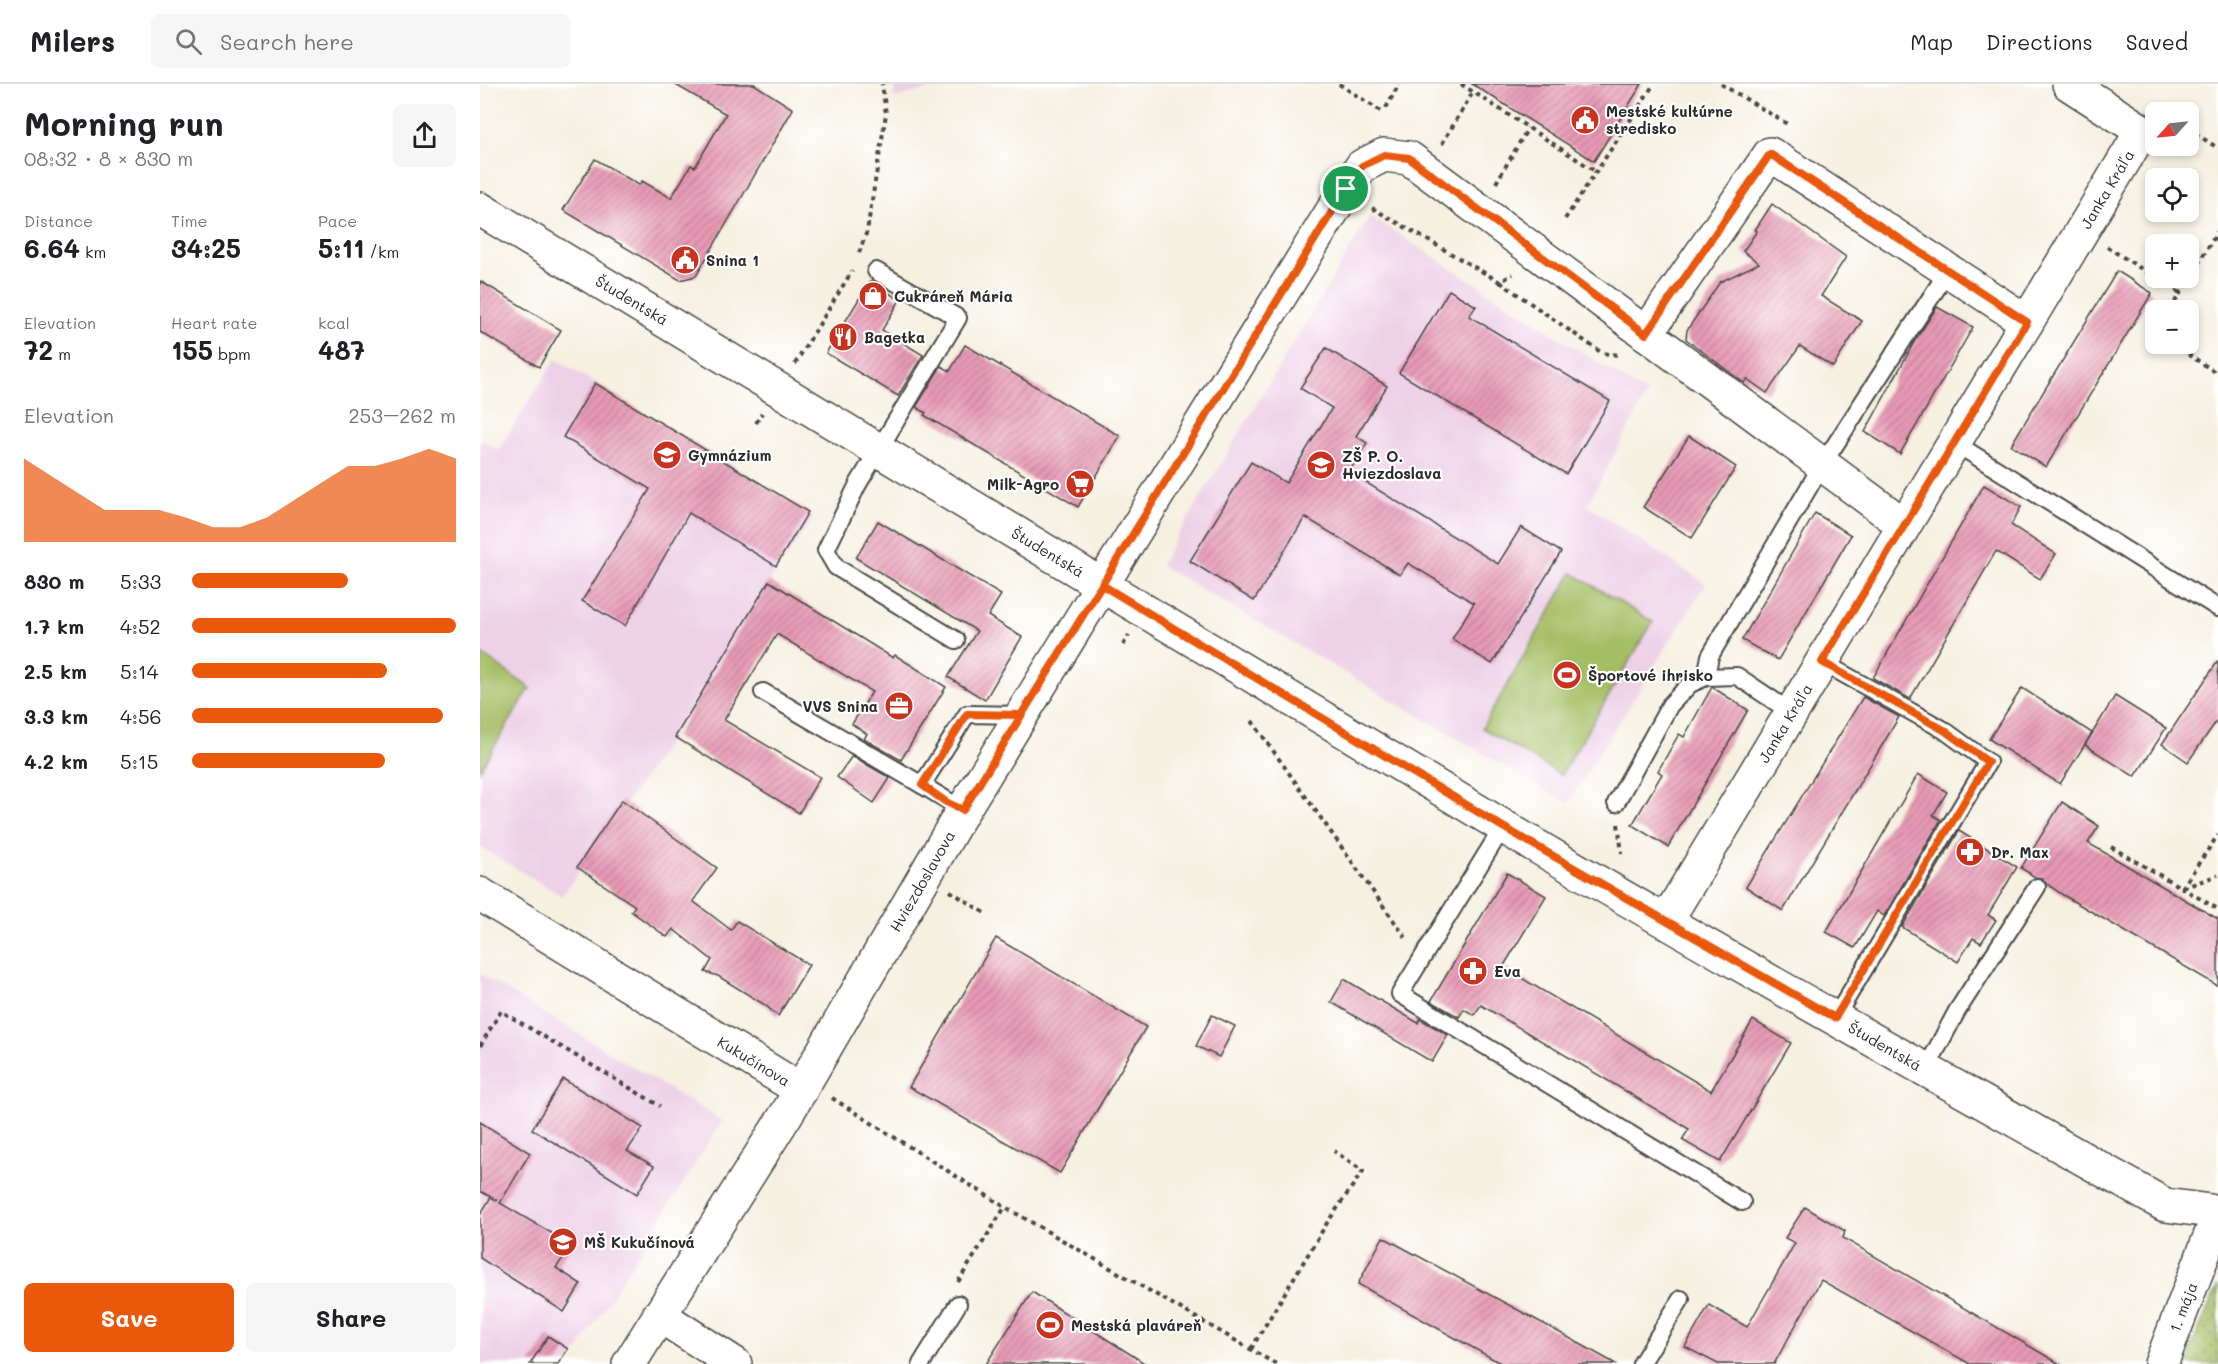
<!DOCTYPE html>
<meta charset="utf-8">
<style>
body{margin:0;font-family:Mali,sans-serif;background:#f6f6f6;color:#202124;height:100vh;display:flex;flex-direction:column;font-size:22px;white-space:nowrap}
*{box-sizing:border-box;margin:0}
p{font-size:20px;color:#757577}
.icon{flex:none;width:33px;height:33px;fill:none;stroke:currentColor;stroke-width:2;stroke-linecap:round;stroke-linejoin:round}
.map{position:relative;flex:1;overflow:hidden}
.panel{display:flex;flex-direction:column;background:#fff;width:480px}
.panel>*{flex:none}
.needle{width:39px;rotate:243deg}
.tools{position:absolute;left:1665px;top:18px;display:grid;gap:12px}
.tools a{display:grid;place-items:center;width:54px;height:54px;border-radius:9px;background:#fff;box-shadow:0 3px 9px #0003;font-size:30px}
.pin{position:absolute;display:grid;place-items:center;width:51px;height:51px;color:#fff;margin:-26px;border:3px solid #fff;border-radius:50%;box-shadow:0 2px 6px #0007}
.round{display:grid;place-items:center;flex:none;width:63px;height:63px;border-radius:9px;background:#f6f6f6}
.summary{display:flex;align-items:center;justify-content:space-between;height:102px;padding:0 24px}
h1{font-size:33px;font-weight:700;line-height:45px}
.stats{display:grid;grid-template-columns:repeat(3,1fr);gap:9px;height:102px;padding:6px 24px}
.stats div{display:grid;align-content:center}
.stats b{font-size:26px;font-weight:700}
.stats small{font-size:16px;font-weight:400}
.stats p{font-size:16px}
.chart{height:168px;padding:12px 24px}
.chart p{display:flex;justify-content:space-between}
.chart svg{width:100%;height:108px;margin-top:6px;fill:#ea580c;opacity:.7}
.button{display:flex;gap:12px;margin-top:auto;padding:12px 24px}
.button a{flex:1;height:69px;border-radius:9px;background:#ea580c;color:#fff;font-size:24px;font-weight:700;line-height:69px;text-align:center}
.button a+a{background:#f6f6f6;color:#202124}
ul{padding:0 24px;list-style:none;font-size:20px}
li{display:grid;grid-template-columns:96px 72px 1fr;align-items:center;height:45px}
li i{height:15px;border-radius:8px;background:#ea580c}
header{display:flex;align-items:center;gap:36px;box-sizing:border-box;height:84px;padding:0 30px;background:#fff;border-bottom:2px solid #e0e0e0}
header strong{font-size:28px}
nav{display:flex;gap:33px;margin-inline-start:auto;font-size:21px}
.search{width:420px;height:54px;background:#f6f6f6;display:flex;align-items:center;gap:15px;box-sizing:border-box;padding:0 21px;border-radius:9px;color:#757577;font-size:22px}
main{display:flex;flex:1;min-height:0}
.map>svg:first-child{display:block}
</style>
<header>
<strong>Milers</strong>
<div class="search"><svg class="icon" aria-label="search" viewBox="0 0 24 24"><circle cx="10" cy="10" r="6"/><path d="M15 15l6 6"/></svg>Search here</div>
<nav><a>Map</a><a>Directions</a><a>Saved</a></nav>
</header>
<main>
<section class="panel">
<div class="summary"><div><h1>Morning run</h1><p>08:32 · 8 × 830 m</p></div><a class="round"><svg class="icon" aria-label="share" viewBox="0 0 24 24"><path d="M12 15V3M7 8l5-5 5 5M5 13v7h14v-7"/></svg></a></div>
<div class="stats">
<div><p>Distance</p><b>6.64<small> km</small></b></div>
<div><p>Time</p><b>34:25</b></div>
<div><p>Pace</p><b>5:11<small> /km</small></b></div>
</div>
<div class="stats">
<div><p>Elevation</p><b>72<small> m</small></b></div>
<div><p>Heart rate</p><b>155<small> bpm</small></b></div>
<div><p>kcal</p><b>487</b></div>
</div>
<div class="chart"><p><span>Elevation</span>253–262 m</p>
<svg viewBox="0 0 160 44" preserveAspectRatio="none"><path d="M0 44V10L10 17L20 24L30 31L40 31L50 31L60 34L70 38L80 38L90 34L100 27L110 20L120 13L130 13L140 10L150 6L160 10V44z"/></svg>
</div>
<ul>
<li><b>830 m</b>5:33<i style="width:59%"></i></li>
<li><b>1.7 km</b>4:52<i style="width:100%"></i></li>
<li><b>2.5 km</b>5:14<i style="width:74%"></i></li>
<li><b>3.3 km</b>4:56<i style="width:95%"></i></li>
<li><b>4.2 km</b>5:15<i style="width:73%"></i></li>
</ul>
<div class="button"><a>Save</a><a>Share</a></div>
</section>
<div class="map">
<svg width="1738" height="1280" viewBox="0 0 1738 1280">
<defs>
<pattern id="park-dots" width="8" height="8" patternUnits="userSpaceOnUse" patternTransform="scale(1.5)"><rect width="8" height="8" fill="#a5bd63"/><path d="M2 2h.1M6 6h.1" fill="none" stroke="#879a52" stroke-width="1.8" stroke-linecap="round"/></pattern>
<pattern id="building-hatch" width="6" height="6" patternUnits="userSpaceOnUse" patternTransform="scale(1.5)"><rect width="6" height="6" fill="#e89ab6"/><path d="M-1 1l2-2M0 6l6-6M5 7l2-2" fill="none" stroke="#bc7e94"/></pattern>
</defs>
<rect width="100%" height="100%" fill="#fff"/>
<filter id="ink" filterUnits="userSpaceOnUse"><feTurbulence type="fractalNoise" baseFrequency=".0167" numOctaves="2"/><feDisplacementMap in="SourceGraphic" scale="12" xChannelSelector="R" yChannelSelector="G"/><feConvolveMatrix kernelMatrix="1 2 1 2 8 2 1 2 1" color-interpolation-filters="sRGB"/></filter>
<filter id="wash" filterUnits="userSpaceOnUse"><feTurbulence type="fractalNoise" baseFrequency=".008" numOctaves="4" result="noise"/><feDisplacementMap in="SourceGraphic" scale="24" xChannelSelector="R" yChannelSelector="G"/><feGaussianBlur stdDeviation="1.35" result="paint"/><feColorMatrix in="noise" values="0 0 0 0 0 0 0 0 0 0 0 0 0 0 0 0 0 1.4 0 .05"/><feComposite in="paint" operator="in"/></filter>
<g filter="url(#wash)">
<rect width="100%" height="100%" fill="#f6f0e1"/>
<g fill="#eed0e7">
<path d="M 414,0 L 470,0 L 414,14 Z"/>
<path d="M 890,132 L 1167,310 L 1107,421 L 1226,500 L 1088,719 L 680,481 Z"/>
<path d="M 76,275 L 334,433 L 289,497 L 191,654 L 82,812 L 0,763 L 0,359 L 2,356 L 18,366 Z"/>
<path d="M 0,890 L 242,1037 L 89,1280 L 0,1280 Z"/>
</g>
<g fill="#a5bd63" stroke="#687447" stroke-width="1.5">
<path d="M 1092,489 L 1173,538 L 1081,691 L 1002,644 Z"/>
<path d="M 0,569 L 50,604 L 0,686 Z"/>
</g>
<path fill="url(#park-dots)" stroke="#687447" stroke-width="1.5" d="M 1738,1201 L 1738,1280 L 1704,1280 Z"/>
<g id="blocks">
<g fill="url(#building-hatch)">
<path d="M 194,0 L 274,0 L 313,25 L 216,192 L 200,196 L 83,126 L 115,75 L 159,101 L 162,97 L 191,114 L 211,81 L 215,83 L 246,30 Z"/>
<path d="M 992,0 L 1162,0 L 1114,77 Z"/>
<path d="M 1292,120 L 1366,173 L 1341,212 L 1382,237 L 1353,283 L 1320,262 L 1287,309 L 1267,295 L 1264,299 L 1206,255 L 1207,246 L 1240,198 L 1279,179 L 1263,167 L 1277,147 L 1275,146 Z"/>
<path d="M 1637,187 L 1672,209 L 1566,383 L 1531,361 Z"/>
<path d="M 0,197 L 81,246 L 59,283 L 0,248 Z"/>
<path d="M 390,197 L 420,216 L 402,246 L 443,271 L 418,312 L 346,269 Z"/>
<path d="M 969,206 L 996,222 L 989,232 L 1130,317 L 1086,390 L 919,289 Z"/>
<path d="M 1457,223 L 1493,243 L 1420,370 L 1385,348 L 1436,255 Z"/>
<path d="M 485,261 L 640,352 L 598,423 L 444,331 L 446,329 L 436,323 L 461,282 L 470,287 Z"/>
<path d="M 846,264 L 907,302 L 876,352 L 887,359 L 869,388 L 1018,480 L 1041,443 L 1081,468 L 1012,580 L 972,555 L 994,519 L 928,479 L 920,491 L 825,433 L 774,517 L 710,477 L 771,378 L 806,399 L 852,324 L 820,304 Z"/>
<path d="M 115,299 L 328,428 L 296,482 L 209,429 L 145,542 L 102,517 L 170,405 L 83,353 Z"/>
<path d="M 1209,352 L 1256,383 L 1212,454 L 1163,423 Z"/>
<path d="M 1504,401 L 1541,423 L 1531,441 L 1576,470 L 1560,495 L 1516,467 L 1430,615 L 1393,594 Z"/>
<path d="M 1335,429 L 1371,451 L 1298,576 L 1262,556 Z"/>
<path d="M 398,437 L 521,511 L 508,532 L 542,553 L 505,616 L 468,593 L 497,547 L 376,474 Z"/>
<path d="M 289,497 L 413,574 L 415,571 L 466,603 L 421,676 L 384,655 L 387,650 L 372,640 L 392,608 L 297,550 L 244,636 L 340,693 L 319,729 L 195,653 Z"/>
<path d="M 1738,577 L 1738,635 L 1708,678 L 1682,660 Z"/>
<path d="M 1232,603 L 1268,626 L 1188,763 L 1152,741 L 1182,690 L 1178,687 L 1199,650 L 1204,653 Z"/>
<path d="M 1542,604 L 1612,649 L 1580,700 L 1509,655 Z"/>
<path d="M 1635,612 L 1686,644 L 1655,693 L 1605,661 Z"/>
<path d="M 1383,613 L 1419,633 L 1303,827 L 1266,803 Z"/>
<path d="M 372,672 L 410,694 L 394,719 L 357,693 Z"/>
<path d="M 1438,690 L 1467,708 L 1453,731 L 1461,736 L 1404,832 L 1397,827 L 1375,864 L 1346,848 Z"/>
<path d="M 142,716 L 237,784 L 213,817 L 251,846 L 257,837 L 329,881 L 298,932 L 285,921 L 238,892 L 225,888 L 232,876 L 193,845 L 187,853 L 151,827 L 155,822 L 97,783 Z"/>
<path d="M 1582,718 L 1619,742 L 1608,759 L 1738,835 L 1738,902 L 1583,811 L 1567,800 L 1562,794 L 1555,793 L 1541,784 Z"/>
<path d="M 1479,747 L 1537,783 L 1508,831 L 1516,836 L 1501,859 L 1493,854 L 1478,878 L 1422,843 Z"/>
<path d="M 1027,789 L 1066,812 L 1023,883 L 1231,1007 L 1273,936 L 1311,959 L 1240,1078 L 1202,1056 L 1209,1045 L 1001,921 L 994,931 L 984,925 L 979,933 L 951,917 Z"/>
<path d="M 516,854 L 666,943 L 580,1089 L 429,1003 Z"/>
<path d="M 864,895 L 938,939 L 940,935 L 968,951 L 952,978 L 851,918 Z"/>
<path d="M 732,931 L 755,942 L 739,973 L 716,962 Z"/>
<path d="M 83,995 L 163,1044 L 147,1067 L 174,1082 L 157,1110 L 52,1045 Z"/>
<path d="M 0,1038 L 50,1069 L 20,1119 L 92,1161 L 76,1184 L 101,1200 L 84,1228 L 0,1174 L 0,1131 L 11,1113 L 18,1117 L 0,1107 Z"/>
<path d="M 1325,1123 L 1365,1147 L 1363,1154 L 1580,1280 L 1490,1280 L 1341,1196 L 1294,1280 L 1238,1280 L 1205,1263 L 1229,1221 L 1267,1243 L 1315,1159 L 1305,1154 Z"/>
<path d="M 903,1153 L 1075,1246 L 1136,1280 L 1022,1280 L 878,1200 Z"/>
<path d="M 552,1208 L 666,1280 L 506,1280 Z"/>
<path d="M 68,1252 L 88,1265 L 78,1280 L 50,1280 Z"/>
</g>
</g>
</g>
<g filter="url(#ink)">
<use href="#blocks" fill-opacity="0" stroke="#494946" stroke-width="1.5"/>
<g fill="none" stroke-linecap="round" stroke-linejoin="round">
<g stroke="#494946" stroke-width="20">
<g id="lane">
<path d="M 396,187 L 478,234 L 378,400 L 346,466 L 356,483 L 476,556"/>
<path d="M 1475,359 L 1738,524"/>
<path d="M 1342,578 L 1464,646 L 1508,678 L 1355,934"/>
<path d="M 1226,593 L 1257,592 L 1312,629"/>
<path d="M 283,608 L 442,701"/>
<path d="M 1136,719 L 1190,621 L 1210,600 L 1226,593 L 1230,572 L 1342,381 L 1468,187"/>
<path d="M 483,726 L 442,701 L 487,630 L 541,631"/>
<path d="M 1023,743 L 920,910 L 1262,1118"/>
<path d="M 1446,985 L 1477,927 L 1557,803"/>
<path d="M 441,1280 L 478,1220"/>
<path d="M 1161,1280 L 1201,1215"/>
</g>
</g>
<g stroke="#494946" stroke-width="36">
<g id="street">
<path d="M 0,125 C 341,329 678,537 1019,740 C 1239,871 1463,995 1685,1121 L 1738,1128"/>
<path d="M 1166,250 L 1290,70 L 1547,238"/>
<path d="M 0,810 L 321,1006"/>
<path d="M 1186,837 L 1662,47 L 1589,0"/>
<path d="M 179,1231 L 255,1280"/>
<path d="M 149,1280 L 309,1026 L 483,726 L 866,105 L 882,82 L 904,71 L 929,74 L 1424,441"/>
<path d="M 1681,1280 L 1738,1132"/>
</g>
</g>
<g stroke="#494946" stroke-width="4" stroke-dasharray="4.5 4.5" stroke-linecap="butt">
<path d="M 859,0 L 902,28"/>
<path d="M 981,0 L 1115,87"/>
<path d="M 1241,0 L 1309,41"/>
<path d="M 906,24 L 919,0"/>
<path d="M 1708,45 L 1738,64"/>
<path d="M 962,60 L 993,8"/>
<path d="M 1016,99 L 1048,44"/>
<path d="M 892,124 L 1020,198 L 1033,190"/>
<path d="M 1085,135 L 1174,0"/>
<path d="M 1627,163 L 1700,209"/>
<path d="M 379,169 L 387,147 L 406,30 L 402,0"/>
<path d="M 1020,198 L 1122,269 L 1140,271"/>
<path d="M 1690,226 L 1738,147"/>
<path d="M 1693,260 L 1738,290"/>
<path d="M 315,280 L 372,187"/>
<path d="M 276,339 L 282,329"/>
<path d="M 643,561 L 649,551"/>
<path d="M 772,637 L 926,854"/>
<path d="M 1138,740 L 1142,769"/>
<path d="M 1631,763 L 1738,825"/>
<path d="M 1702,804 L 1738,751"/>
<path d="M 1703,804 L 1738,791"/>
<path d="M 470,807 L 505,829"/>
<path d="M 0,962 L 21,927 L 180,1022"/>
<path d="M 352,1014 L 525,1123 L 796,1280"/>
<path d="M 478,1198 L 525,1123"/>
<path d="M 771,1265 L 847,1139 L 883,1087 L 854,1067"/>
</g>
<use href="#lane" stroke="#fff" stroke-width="16"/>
<use href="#street" stroke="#fff" stroke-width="33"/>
</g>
</g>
<g fill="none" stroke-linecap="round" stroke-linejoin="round" filter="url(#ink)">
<g stroke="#fff" stroke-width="12">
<path id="route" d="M 866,105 C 738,312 611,519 483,726 L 466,718 L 442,701 L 487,630 L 541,631 L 622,501 L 1023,743 L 1355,934 L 1508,678 L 1464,646 L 1342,578 L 1547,238 L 1290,70 L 1166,250 L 929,74 L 904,71 L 882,82 L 866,105"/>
</g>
<use href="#route" stroke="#ea580c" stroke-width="8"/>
</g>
<defs>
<g id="civic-disc" transform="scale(1.5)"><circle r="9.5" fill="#c8321e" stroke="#fff"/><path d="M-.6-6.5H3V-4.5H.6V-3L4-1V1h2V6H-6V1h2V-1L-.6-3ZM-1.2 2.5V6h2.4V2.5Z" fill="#fff"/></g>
<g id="shop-disc" transform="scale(1.5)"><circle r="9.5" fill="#c8321e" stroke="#fff"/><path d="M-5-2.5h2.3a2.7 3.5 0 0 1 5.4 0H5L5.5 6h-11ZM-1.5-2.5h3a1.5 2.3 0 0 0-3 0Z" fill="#fff"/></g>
<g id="restaurant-disc" transform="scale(1.5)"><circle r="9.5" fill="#c8321e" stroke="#fff"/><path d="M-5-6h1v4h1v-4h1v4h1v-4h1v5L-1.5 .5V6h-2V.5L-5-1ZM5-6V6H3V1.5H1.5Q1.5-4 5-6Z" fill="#fff"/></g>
<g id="school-disc" transform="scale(1.5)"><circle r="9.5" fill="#c8321e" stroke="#fff"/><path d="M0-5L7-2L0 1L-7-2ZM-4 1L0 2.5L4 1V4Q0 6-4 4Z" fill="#fff"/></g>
<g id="supermarket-disc" transform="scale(1.5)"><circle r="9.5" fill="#c8321e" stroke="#fff"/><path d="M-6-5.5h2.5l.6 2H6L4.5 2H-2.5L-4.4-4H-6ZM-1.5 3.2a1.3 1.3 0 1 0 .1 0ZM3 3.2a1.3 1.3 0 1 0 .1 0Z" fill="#fff"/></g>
<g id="stadium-disc" transform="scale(1.5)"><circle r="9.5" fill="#c8321e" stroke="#fff"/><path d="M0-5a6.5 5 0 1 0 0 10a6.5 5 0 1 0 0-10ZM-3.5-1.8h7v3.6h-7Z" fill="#fff"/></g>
<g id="office-disc" transform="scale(1.5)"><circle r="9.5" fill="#c8321e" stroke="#fff"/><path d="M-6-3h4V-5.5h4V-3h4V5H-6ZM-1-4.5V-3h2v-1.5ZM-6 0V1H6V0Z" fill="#fff"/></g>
<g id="pharmacy-disc" transform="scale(1.5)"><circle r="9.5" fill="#c8321e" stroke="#fff"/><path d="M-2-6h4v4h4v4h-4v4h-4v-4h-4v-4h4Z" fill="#fff"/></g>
</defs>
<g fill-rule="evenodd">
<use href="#civic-disc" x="1105" y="36"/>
<use href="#civic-disc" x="205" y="176"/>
<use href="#shop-disc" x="393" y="212"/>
<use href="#restaurant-disc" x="363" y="253"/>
<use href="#school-disc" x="187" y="371"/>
<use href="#school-disc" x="841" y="381"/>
<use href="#supermarket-disc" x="600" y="400"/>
<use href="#stadium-disc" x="1087" y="591"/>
<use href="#office-disc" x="419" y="622"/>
<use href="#pharmacy-disc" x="1490" y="768"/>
<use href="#pharmacy-disc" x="993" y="887"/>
<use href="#school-disc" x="83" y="1158"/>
<use href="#stadium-disc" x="570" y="1241"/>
</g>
<g text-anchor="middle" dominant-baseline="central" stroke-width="4.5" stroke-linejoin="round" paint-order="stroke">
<g font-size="15" font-weight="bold" fill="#2b2b2b" stroke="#fff" text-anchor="start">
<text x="1126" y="27">Mestské kultúrne<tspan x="1126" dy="17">stredisko</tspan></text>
<text x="226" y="176">Snina 1</text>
<text x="414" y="212">Cukráreň Mária</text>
<text x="384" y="253">Bagetka</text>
<text x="208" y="371">Gymnázium</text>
<text x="862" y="372">ZŠ P. O.<tspan x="862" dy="17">Hviezdoslava</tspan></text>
<text x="579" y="400" text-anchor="end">Milk-Agro</text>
<text x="1108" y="591">Športové ihrisko</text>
<text x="398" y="622" text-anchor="end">VVS Snina</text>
<text x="1511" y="768">Dr. Max</text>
<text x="1014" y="887">Eva</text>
<text x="104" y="1158">MŠ Kukučínová</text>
<text x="591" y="1241">Mestská plaváreň</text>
</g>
<g font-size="15" fill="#2b2b2b" stroke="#fff">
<text transform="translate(1627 105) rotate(-59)">Janka Kráľa</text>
<text transform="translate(152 216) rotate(31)">Študentská</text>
<text transform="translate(568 468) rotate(31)">Študentská</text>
<text transform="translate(1305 639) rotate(-59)">Janka Kráľa</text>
<text transform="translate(442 797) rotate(-60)">Hviezdoslavova</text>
<text transform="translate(1405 962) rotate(30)">Študentská</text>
<text transform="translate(274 977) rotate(31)">Kukučínova</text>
<text transform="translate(1703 1223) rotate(-69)">1. mája</text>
</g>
</g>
</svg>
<div class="tools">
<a><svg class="needle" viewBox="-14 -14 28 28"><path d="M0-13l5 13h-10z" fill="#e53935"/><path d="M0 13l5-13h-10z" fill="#757577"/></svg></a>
<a><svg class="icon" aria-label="locate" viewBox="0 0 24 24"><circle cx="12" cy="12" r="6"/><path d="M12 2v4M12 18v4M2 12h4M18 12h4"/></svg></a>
<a>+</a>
<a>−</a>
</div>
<div class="pin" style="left:866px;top:105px;background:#1e9e55"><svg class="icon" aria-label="arrive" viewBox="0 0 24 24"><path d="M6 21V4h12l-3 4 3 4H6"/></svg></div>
</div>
</main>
